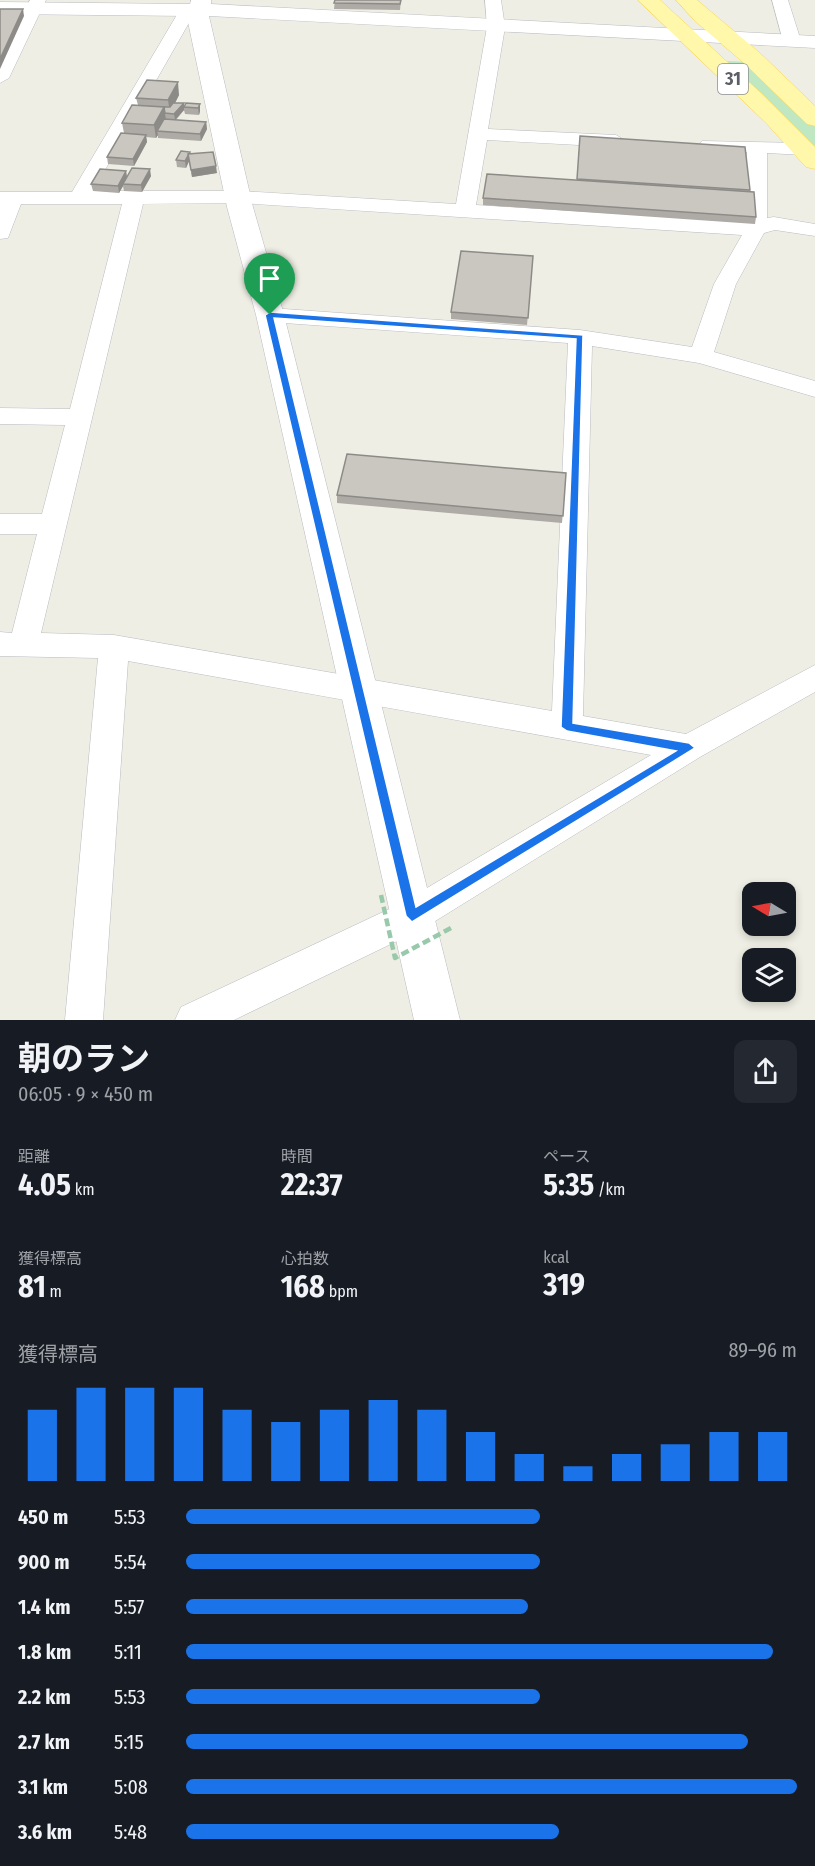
<!DOCTYPE html>
<html lang="ja">
<meta charset="utf-8">
<style>
body{margin:0;font-family:"Fira Sans Condensed","Noto Sans JP",sans-serif;background:#242831;color:#f1f3f6;height:100vh;display:flex;flex-direction:column;font-size:22px;white-space:nowrap}
*{box-sizing:border-box;margin:0}
p{font-size:20px;color:#9ea1a6}
.icon{flex:none;width:33px;height:33px;fill:none;stroke:currentColor;stroke-width:2;stroke-linecap:round;stroke-linejoin:round}
.map{position:relative;height:1020px;overflow:hidden}
.sheet{display:flex;flex-direction:column;background:#171b24;flex:1}
.sheet>*{flex:none}
.needle{width:39px;rotate:280deg}
.fabs{position:absolute;left:742px;top:882px;display:grid;gap:12px}
.fabs a{display:grid;place-items:center;width:54px;height:54px;border-radius:12px;background:#171b24;box-shadow:0 3px 9px #0003;font-size:30px}
.pin{position:absolute;display:grid;place-items:center;width:51px;height:51px;color:#fff;margin:-62px -26px;border-radius:50% 50% 50% 0;rotate:-45deg;box-shadow:0 0 6px #0007}
.pin .icon{rotate:45deg}
.round{display:grid;place-items:center;flex:none;width:63px;height:63px;border-radius:12px;background:#242831}
.overview{display:flex;align-items:center;justify-content:space-between;height:102px;padding:0 18px}
h1{font-size:33px;font-weight:700;line-height:45px}
.metrics{display:grid;grid-template-columns:repeat(3,1fr);gap:9px;height:102px;padding:6px 18px}
.metrics div{display:grid;align-content:center}
.metrics b{font-size:30px;font-weight:700}
.metrics small{font-size:16px;font-weight:400}
.metrics p{font-size:16px}
.chart{height:168px;padding:12px 18px}
.chart p{display:flex;justify-content:space-between}
.chart svg{width:100%;height:108px;margin-top:6px;stroke:#1a73e8;stroke-width:6}
ul{padding:0 18px;list-style:none;font-size:20px}
li{display:grid;grid-template-columns:96px 72px 1fr;align-items:center;height:45px}
li i{height:15px;border-radius:8px;background:#1a73e8}
.map>svg:first-child{display:block}
</style>
<div class="map">
<svg width="815" height="1020" viewBox="0 0 815 1020">
<rect width="100%" height="100%" fill="#efeee4"/>
<path fill="#bfe8c2" d="M 727,61 L 750,62 L 815,126 L 815,155 Z"/>
<g fill="none" stroke-linecap="round" stroke-linejoin="round">
<g stroke="#b9bbc1" stroke-width="1">
<g id="minor">
<path d="M 30,0 L 46,0 L 9,78 L 0,83 L 0,60 Z"/>
<path d="M 485,0 L 501,0 L 505,27 L 488,129 L 616,135 L 626,141 L 616,147 L 487,140 L 476,205 L 746,222 L 747,152 L 702,149 L 699,145 L 702,141 L 804,143 L 814,149 L 804,155 L 767,153 L 767,218 L 774,217 L 815,224 L 815,236 L 775,230 L 764,233 L 736,284 L 714,352 L 815,381 L 815,397 L 699,363 L 592,346 L 583,716 L 686,734 L 815,665 L 815,692 L 700,757 L 424,928 L 234,1020 L 175,1020 L 181,1007 L 400,904 L 651,755 L 128,661 L 103,1020 L 65,1020 L 98,658 L 0,656 L 0,632 L 12,633 L 37,534 L 0,534 L 0,514 L 42,514 L 65,425 L 0,424 L 0,408 L 70,409 L 122,204 L 21,204 L 8,238 L 0,239 L 0,192 L 72,192 L 175,18 L 177,14 L 199,6 L 207,11 L 190,21 L 93,191 L 240,191 L 456,204 L 487,27 ZM 240,203 L 742,235 L 714,284 L 692,347 L 580,330 L 270,308 L 262,310 L 258,315 L 262,320 L 270,322 L 568,343 L 552,711 L 114,635 L 41,633 L 143,204 Z"/>
<path d="M 772,0 L 788,0 L 801,41 L 798,45 L 792,46 L 783,41 Z"/>
</g>
</g>
<g stroke="#b9bbc1" stroke-width="1">
<path id="tertiary" d="M 191,0 L 211,0 L 211,4 L 815,36 L 815,48 L 209,16 L 253,207 L 284,315 L 460,1020 L 414,1020 L 256,315 L 227,207 L 188,22 L 189,16 L 0,14 L 0,2 L 190,4 Z"/>
</g>
<g stroke="#f7d555" stroke-width="1">
<g id="primary">
<path d="M 638,0 L 660,0 L 762,94 L 815,147 L 815,169 L 806,167 L 767,124 Z"/>
<path d="M 676,0 L 697,0 L 761,54 L 815,106 L 815,126 L 807,124 L 745,64 L 695,21 Z"/>
</g>
</g>
<use href="#minor" fill="#fff" fill-rule="evenodd"/>
<use href="#tertiary" fill="#fff" fill-rule="evenodd"/>
<use href="#primary" fill="#fff7a9" fill-rule="evenodd"/>
<path stroke="#98c9aa" stroke-width="4.5" stroke-dasharray="8 4" stroke-linecap="butt" d="M 381,895 L 395,958 L 453,927"/>
</g>
<g fill="#aeaba6">
<path d="M 335,0 L 401,0 L 400,10 L 334,9 Z"/>
<path d="M 179,95 L 175,103 L 184,103 L 184,107 L 200,104 L 200,111 L 199,115 L 185,114 L 184,110 L 176,120 L 206,122 L 207,129 L 201,141 L 158,138 L 158,135 L 156,138 L 146,137 L 147,142 L 134,166 L 108,164 L 107,157 L 124,133 L 122,123 L 138,105 L 136,98 Z"/>
<path d="M 580,136 L 750,190 L 750,192 L 756,217 L 755,224 L 483,205 L 483,198 L 577,180 Z"/>
<path d="M 190,152 L 190,154 L 217,173 L 192,177 L 189,161 L 186,168 L 177,167 L 176,160 Z"/>
<path d="M 126,171 L 127,177 L 151,176 L 142,192 L 124,191 L 123,186 L 119,193 L 93,191 L 91,184 Z"/>
<path d="M 533,256 L 527,325 L 451,319 L 451,312 Z"/>
<path d="M 566,473 L 562,523 L 337,503 L 337,495 Z"/>
</g>
<g fill="#8d8b87">
<path d="M 23,9 L 24,16 L 0,69 L 0,59 Z"/>
<path d="M 178,82 L 179,95 L 170,113 L 168,100 Z"/>
<path d="M 184,103 L 184,110 L 175,120 L 174,114 Z"/>
<path d="M 200,104 L 200,111 L 199,115 L 198,108 Z"/>
<path d="M 164,107 L 166,120 L 157,131 L 158,135 L 156,138 L 154,125 Z"/>
<path d="M 206,122 L 207,129 L 201,141 L 200,134 Z"/>
<path d="M 146,135 L 147,142 L 134,166 L 133,159 Z"/>
<path d="M 190,152 L 190,159 L 186,168 L 185,161 Z"/>
<path d="M 216,166 L 217,173 L 192,177 L 191,170 Z"/>
<path d="M 150,169 L 151,176 L 142,192 L 141,185 Z"/>
<path d="M 126,171 L 127,178 L 123,184 L 123,186 L 119,193 L 118,186 Z"/>
</g>
<g fill="#cac7c1" stroke="#8d8b87" stroke-width="1.5">
<path d="M 335,0 L 401,0 L 400,4 L 334,3 Z"/>
<path d="M 0,9 L 23,9 L 0,59 Z"/>
<path d="M 147,80 L 178,82 L 168,100 L 136,98 Z"/>
<path d="M 173,103 L 184,103 L 174,114 L 165,113 L 164,107 L 170,107 Z"/>
<path d="M 186,103 L 200,104 L 198,108 L 184,107 Z"/>
<path d="M 132,105 L 164,107 L 154,125 L 122,123 Z"/>
<path d="M 164,119 L 206,122 L 200,134 L 157,131 Z"/>
<path d="M 121,133 L 146,135 L 133,159 L 107,157 Z"/>
<path d="M 580,136 L 745,147 L 750,190 L 577,179 Z"/>
<path d="M 181,151 L 190,152 L 185,161 L 176,160 Z"/>
<path d="M 213,152 L 216,166 L 191,170 L 188,154 Z"/>
<path d="M 132,168 L 150,169 L 141,185 L 123,184 Z"/>
<path d="M 100,169 L 126,171 L 118,186 L 91,184 Z"/>
<path d="M 487,174 L 754,192 L 756,217 L 483,198 Z"/>
<path d="M 461,251 L 533,256 L 528,318 L 451,312 Z"/>
<path d="M 347,454 L 566,473 L 563,516 L 337,495 Z"/>
</g>
<path fill="#1a73e8" stroke="#fff" stroke-width="1.5" fill-rule="evenodd" d="M 270,312 L 583,335 L 573,723 L 689,743 L 695,748 L 412,922 L 406,916 L 265,315 ZM 274,318 L 576,339 L 561,727 L 567,731 L 676,751 L 416,907 Z"/>
<g text-anchor="middle" dominant-baseline="central" stroke-width="4.5" stroke-linejoin="round" paint-order="stroke">
<rect fill="#fff" stroke="#8d8f93" stroke-width="1.5" x="718" y="64" width="30" height="30" rx="4.5"/>
<g font-size="18" font-weight="bold" fill="#5c5f65">
<text x="733" y="79">31</text>
</g>
</g>
</svg>
<div class="fabs">
<a><svg class="needle" viewBox="-14 -14 28 28"><path d="M0-13l5 13h-10z" fill="#e53935"/><path d="M0 13l5-13h-10z" fill="#9ea1a6"/></svg></a>
<a><svg class="icon" aria-label="layers" viewBox="0 0 24 24"><path d="M12 4l9 5-9 5-9-5zM3 14l9 5 9-5"/></svg></a>
</div>
<div class="pin" style="left:270px;top:315px;background:#1e9e55"><svg class="icon" aria-label="arrive" viewBox="0 0 24 24"><path d="M6 21V4h12l-3 4 3 4H6"/></svg></div>
</div>
<section class="sheet">
<div class="overview"><div><h1>朝のラン</h1><p>06:05 · 9 × 450 m</p></div><a class="round"><svg class="icon" aria-label="share" viewBox="0 0 24 24"><path d="M12 15V3M7 8l5-5 5 5M5 13v7h14v-7"/></svg></a></div>
<div class="metrics">
<div><p>距離</p><b>4.05<small> km</small></b></div>
<div><p>時間</p><b>22:37</b></div>
<div><p>ペース</p><b>5:35<small> /km</small></b></div>
</div>
<div class="metrics">
<div><p>獲得標高</p><b>81<small> m</small></b></div>
<div><p>心拍数</p><b>168<small> bpm</small></b></div>
<div><p>kcal</p><b>319</b></div>
</div>
<div class="chart"><p><span>獲得標高</span>89–96 m</p>
<svg viewBox="0 0 160 44" preserveAspectRatio="none"><path d="M5 44V15M15 44V6M25 44V6M35 44V6M45 44V15M55 44V20M65 44V15M75 44V11M85 44V15M95 44V24M105 44V33M115 44V38M125 44V33M135 44V29M145 44V24M155 44V24"/></svg>
</div>
<ul>
<li><b>450 m</b>5:53<i style="width:58%"></i></li>
<li><b>900 m</b>5:54<i style="width:58%"></i></li>
<li><b>1.4 km</b>5:57<i style="width:56%"></i></li>
<li><b>1.8 km</b>5:11<i style="width:96%"></i></li>
<li><b>2.2 km</b>5:53<i style="width:58%"></i></li>
<li><b>2.7 km</b>5:15<i style="width:92%"></i></li>
<li><b>3.1 km</b>5:08<i style="width:100%"></i></li>
<li><b>3.6 km</b>5:48<i style="width:61%"></i></li>
</ul>
</section>
